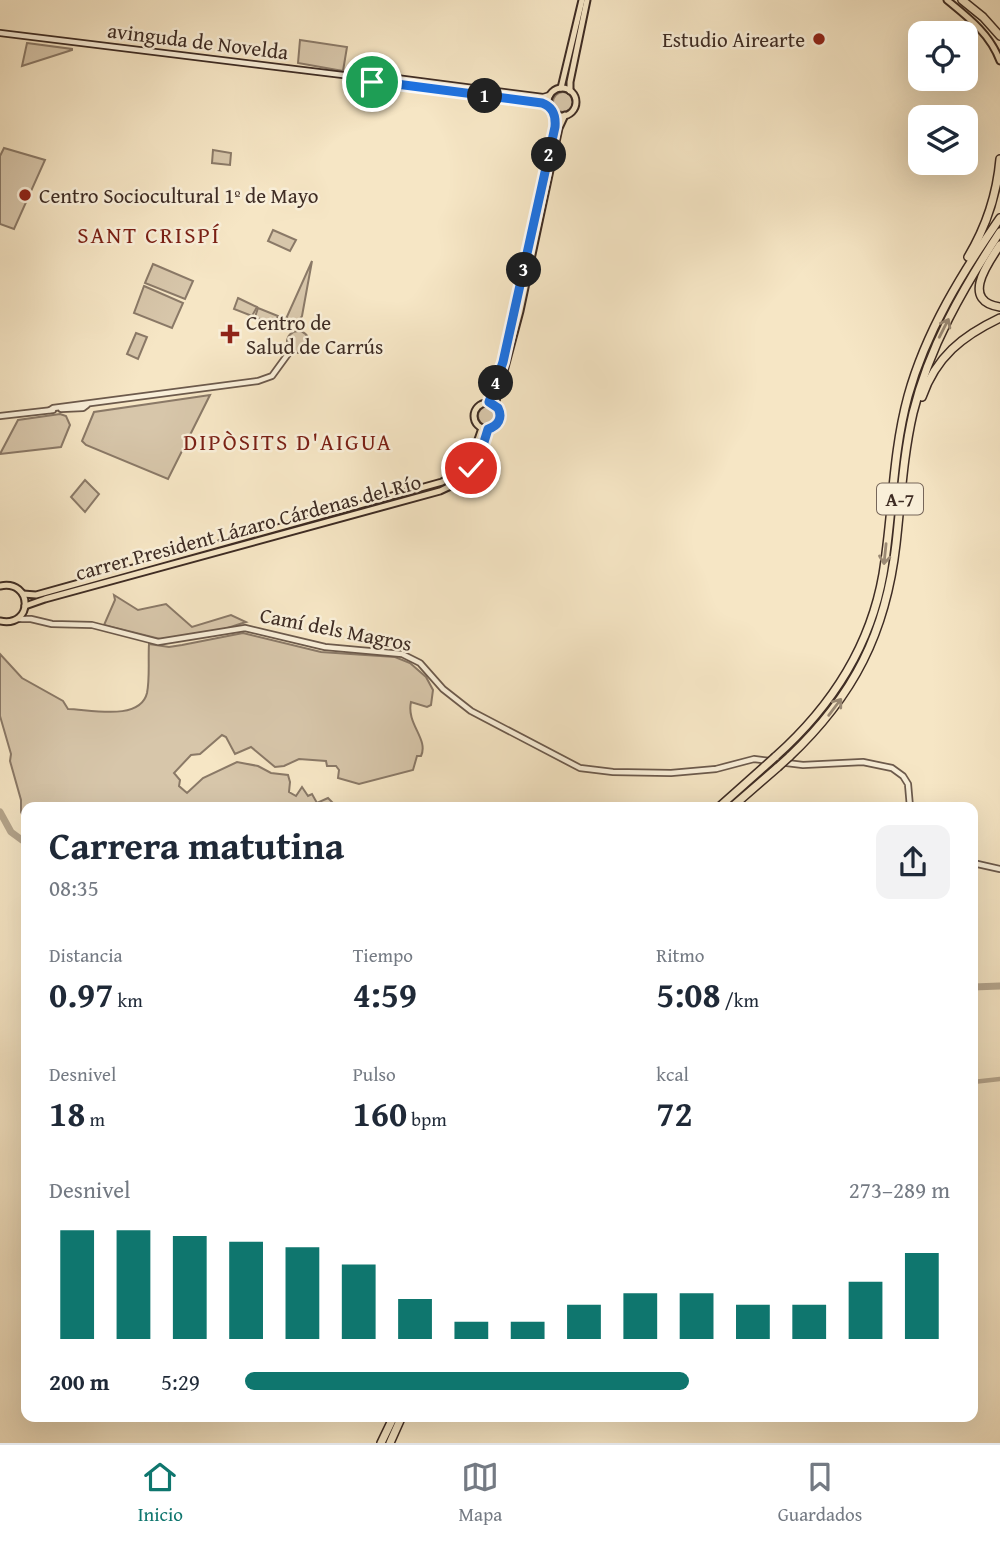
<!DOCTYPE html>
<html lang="es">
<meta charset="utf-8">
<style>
body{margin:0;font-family:"Gentium Book Plus",serif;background:#f2f2f3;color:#1f2937;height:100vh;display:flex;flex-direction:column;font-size:26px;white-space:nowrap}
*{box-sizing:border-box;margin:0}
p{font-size:23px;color:#747a83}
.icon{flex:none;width:38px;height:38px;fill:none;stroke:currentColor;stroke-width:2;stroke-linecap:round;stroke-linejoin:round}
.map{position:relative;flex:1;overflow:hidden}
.drawer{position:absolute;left:21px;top:802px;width:957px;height:620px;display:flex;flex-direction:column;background:#fff;border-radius:14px;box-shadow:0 7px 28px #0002}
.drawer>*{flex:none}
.controls{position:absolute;left:908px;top:21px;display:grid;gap:14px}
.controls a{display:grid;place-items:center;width:70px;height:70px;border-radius:14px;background:#fff;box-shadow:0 7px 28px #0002;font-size:35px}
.pin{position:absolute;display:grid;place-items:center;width:60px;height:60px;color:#fff;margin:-30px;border:4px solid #fff;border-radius:50%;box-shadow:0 2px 7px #0007}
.km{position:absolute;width:35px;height:35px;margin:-18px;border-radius:50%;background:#222;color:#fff;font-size:19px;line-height:35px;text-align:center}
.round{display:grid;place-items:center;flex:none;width:74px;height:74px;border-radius:14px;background:#f2f2f3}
.overview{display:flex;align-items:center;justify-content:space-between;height:119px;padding:0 28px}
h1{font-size:38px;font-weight:700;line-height:52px}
.stats{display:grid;grid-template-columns:repeat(3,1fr);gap:10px;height:119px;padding:7px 28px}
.stats div{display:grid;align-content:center}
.stats b{font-size:35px;font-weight:700}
.stats small{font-size:19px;font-weight:400}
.stats p{font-size:19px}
.chart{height:196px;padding:14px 28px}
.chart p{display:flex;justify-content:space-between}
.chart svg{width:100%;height:126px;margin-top:7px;stroke:#0f766e;stroke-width:6}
ul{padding:0 28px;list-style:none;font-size:23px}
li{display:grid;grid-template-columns:112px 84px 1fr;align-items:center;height:52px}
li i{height:18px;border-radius:9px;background:#0f766e}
.tab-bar{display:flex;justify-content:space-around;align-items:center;height:98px;border-top:2px solid #e0e1e3;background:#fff;font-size:19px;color:#747a83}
.tab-bar a{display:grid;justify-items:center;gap:4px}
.tab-bar .selected{color:#0f766e}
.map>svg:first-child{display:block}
</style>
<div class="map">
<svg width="1000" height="1443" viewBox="0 0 1000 1443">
<rect width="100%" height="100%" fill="#f6e6c5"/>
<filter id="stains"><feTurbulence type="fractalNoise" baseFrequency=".00286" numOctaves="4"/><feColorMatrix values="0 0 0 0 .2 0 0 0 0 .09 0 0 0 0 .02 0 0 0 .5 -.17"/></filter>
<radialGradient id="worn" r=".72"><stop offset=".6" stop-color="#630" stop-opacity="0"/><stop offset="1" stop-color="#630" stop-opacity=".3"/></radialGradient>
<g fill="#d7c6aa" stroke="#8a7967" stroke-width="2">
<path d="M 300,40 L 347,47 L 343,71 L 298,63 Z"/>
<path d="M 27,43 L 72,49 L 72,50 L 22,66 Z"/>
<circle cx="563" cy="102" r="10"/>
<path d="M 4,148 L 45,160 L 14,229 L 0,224 L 0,156 Z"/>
<path d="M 213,150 L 231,153 L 230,165 L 212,163 Z"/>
<path d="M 273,230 L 296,240 L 290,251 L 268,241 Z"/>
<path d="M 312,261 L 302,316 L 299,320 L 287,323 L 285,321 Z"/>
<path d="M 153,264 L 193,281 L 185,299 L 145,283 Z"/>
<path d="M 144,286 L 183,303 L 172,328 L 134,313 Z"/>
<path d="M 238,298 L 257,307 L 252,316 L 234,309 Z"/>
<path d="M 258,308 L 278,316 L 273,325 L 255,317 Z"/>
<circle cx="298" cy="342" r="11"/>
<path d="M 136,333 L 147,337 L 138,359 L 127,354 Z"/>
<path d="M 210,395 L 168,479 L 86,445 L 82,441 L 94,412 Z"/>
<circle cx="488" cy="416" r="10"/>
<path d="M 60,414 L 66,416 L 70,425 L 61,447 L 0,454 L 18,420 Z"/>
<path d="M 85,480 L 99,494 L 85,512 L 71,497 Z"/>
<path d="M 114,595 L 138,610 L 166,604 L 192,627 L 231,615 L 246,622 L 206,635 L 160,639 L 104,625 L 115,600 Z"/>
<path d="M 243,633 L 321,652 L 395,657 L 410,663 L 426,677 L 433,690 L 431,705 L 427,707 L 411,702 C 406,724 429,739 421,756 L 417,756 L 413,770 L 359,784 L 338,778 L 339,770 L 336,766 L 327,766 L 326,761 L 299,759 L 284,766 L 275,767 L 251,747 L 235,754 L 226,737 L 222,735 L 200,754 L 191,755 L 174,773 L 180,780 L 179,786 L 187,793 L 203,778 L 237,762 L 258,766 L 271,773 L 288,775 L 290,782 L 289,792 L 296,796 L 302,787 L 308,796 L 312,794 L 317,803 L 328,798 L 332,802 L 328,807 L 26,807 L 26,822 L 21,812 L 21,800 L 10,761 L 11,754 L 0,716 L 0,654 L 22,678 L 63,701 L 68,709 C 88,709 140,722 147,693 C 150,678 148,659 149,644 L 169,647 L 182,645 Z"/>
</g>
<circle fill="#b7a78e" stroke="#877664" stroke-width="2" cx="362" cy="77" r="8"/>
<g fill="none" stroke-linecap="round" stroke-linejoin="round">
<path stroke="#b7a78e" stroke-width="4.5" d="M 973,1082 L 1000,1079"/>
<g stroke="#b7a78e" stroke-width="7">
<path d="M 0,812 L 11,832 L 26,843"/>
<path d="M 973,987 L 1000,986"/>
</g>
<g stroke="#6c5a4c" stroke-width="8">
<g id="tertiary">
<path d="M 61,409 L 83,408 L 87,405"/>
<path d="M 50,410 L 53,408 L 258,381 L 272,376 L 288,354"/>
<path d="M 0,416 L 53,410"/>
<path d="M 18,619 L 31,619 L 52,624 L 92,625 L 158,642 L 245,628 L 325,647 L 402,654 L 420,663 L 443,689 L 471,711 L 580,768 L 613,772 L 671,773 L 716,769 L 754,759 L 803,765 L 863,762 L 892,768 L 903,776 L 908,784 L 910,807"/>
<path d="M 973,863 L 1000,869"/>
</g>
</g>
<g stroke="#3e2c24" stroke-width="8">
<g id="secondary">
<path d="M 0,33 L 351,76"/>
<path d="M 351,76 L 355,68 L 363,65 L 381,76 L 543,97 L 550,95"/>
<path d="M 351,76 L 353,84 L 361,88 L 381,82 L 549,106"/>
</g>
</g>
<g stroke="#3e2c24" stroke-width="9">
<g id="primary">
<path d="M 947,0 C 969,18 990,34 1000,61"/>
<path d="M 561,88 L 582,0"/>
<circle cx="562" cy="102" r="14"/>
<path d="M 570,91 L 570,82 L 587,0"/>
<circle cx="487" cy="416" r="13"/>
<path d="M 489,403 L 503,362 L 555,127 L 555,114"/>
<path d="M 495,405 L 520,311 L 559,128 L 565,115"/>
<path d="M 0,586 C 33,579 34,628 0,621"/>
<path d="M 23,594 L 36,595 L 442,482 C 466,469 474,453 482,428"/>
<path d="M 25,606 L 45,599 L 440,491 C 468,480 480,457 488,429"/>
</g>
</g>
<g stroke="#3e2c24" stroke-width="10">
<g id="motorway">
<path d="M 962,0 L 983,17 L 1000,36"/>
<path d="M 1000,245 C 988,263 960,301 1000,307"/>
<path d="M 968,257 C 986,227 997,194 1000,159"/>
<path d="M 922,397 C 936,357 962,336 1000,318"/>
<path d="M 775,757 C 830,708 870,648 883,574 C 893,514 892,455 908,396 C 926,331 962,273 1000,218"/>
<path d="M 789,757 C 854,696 886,632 896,544 C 901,500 903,456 913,413 C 929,347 963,288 1000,232"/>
<path d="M 719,807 L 765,766"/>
<path d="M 732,807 L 778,767"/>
<path d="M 381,1443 L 394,1416"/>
<path d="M 390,1443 L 402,1416"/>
</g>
</g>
<use href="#tertiary" stroke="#f9efd9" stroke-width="4.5"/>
<use href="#secondary" stroke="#f9efd9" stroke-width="4.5"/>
<use href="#primary" stroke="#f6e6c5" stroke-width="5"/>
<use href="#motorway" stroke="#f6e6c5" stroke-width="7"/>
<g stroke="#3e2c24" stroke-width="10" stroke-linecap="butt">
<g id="motorway-bridge">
<path d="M 765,766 L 775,757"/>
<path d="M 778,767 L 789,757"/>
</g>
</g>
<use href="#motorway-bridge" stroke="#f6e6c5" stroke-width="7"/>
</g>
<defs><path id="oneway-shaft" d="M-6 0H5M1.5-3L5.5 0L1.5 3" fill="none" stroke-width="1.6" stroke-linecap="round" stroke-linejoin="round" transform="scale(1.75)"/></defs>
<g stroke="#9a8974">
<use href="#oneway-shaft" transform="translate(944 328) rotate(-63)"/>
<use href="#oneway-shaft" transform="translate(885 554) rotate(96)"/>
<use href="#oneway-shaft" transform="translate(835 707) rotate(-53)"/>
</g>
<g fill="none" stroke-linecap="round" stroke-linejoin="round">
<g stroke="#fff" stroke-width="14">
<path id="route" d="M 372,82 L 371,84 L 381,82 L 542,103 C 553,107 556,115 555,127 L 503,362 L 489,402 L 498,408 C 503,418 498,426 488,429 L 481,452 L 471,468"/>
</g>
<use href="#route" stroke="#1a73e8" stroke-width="9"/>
</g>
<g fill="#8f2418" stroke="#f9efd9" stroke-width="2.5">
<circle cx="819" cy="39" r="7"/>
<circle cx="25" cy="195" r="7"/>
<path d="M226.5 323.5h7v7h7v7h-7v7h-7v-7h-7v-7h7z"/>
</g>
<g text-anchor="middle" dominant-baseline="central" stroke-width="5" stroke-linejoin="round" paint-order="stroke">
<rect fill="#f9efd9" stroke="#76665a" stroke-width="2" x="877" y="483.5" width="46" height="31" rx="5"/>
<g font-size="19" font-weight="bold" fill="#3e2c24">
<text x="900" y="499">A-7</text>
</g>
<g font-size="21" fill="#3e2c24" stroke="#f9efd9" text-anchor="start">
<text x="805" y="39" text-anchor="end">Estudio Airearte</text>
<text x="39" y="195">Centro Sociocultural 1º de Mayo</text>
<text x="246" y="322">Centro de<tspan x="246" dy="24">Salud de Carrús</tspan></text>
</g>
<g font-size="21" fill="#3e2c24" stroke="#f9efd9">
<text transform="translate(198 41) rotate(7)">avinguda de Novelda</text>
<text transform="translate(248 527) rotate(-15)">carrer President Lázaro Cárdenas del Río</text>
<text transform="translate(336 629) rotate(11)">Camí dels Magros</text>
</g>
<g font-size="23" letter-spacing="2" fill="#7a1f14" stroke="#f9efd9">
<text x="149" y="234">SANT CRISPÍ</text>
<text x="288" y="441">DIPÒSITS D'AIGUA</text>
</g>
</g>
<rect width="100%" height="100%" filter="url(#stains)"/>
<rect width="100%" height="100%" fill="url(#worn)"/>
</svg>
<div class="controls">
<a><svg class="icon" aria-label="locate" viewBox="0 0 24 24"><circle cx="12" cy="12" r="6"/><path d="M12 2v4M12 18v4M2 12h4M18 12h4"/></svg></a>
<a><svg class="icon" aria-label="layers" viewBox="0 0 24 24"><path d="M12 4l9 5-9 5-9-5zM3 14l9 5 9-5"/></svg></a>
</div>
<div class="pin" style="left:372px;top:82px;background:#1e9e55"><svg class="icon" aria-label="arrive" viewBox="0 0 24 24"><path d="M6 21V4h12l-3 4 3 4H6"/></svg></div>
<div class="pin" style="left:471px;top:468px;background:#d93025"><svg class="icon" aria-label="check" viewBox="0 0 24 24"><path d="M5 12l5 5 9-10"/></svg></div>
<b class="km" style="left:485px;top:96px">1</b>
<b class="km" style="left:549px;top:155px">2</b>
<b class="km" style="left:524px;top:270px">3</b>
<b class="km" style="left:496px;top:383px">4</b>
<section class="drawer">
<div class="overview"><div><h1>Carrera matutina</h1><p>08:35</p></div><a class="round"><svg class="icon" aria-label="share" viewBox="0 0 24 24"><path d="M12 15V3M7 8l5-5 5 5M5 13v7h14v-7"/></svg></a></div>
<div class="stats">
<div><p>Distancia</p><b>0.97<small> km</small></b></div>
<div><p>Tiempo</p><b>4:59</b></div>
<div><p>Ritmo</p><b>5:08<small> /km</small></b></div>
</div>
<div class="stats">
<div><p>Desnivel</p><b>18<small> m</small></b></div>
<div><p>Pulso</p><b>160<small> bpm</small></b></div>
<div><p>kcal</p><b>72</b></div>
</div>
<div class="chart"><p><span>Desnivel</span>273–289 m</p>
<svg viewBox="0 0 160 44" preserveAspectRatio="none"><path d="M5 44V6M15 44V6M25 44V8M35 44V10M45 44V12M55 44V18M65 44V30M75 44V38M85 44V38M95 44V32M105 44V28M115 44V28M125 44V32M135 44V32M145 44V24M155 44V14"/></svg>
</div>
<ul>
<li><b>200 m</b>5:29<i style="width:63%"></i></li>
</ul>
</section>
</div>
<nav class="tab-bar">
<a class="selected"><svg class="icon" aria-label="home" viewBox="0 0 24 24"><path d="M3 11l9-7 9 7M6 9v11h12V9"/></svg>Inicio</a>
<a><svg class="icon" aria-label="map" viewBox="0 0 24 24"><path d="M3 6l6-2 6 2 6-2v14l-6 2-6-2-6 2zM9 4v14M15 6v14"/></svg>Mapa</a>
<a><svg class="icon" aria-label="saved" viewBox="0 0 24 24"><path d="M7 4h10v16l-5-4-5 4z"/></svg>Guardados</a>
</nav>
